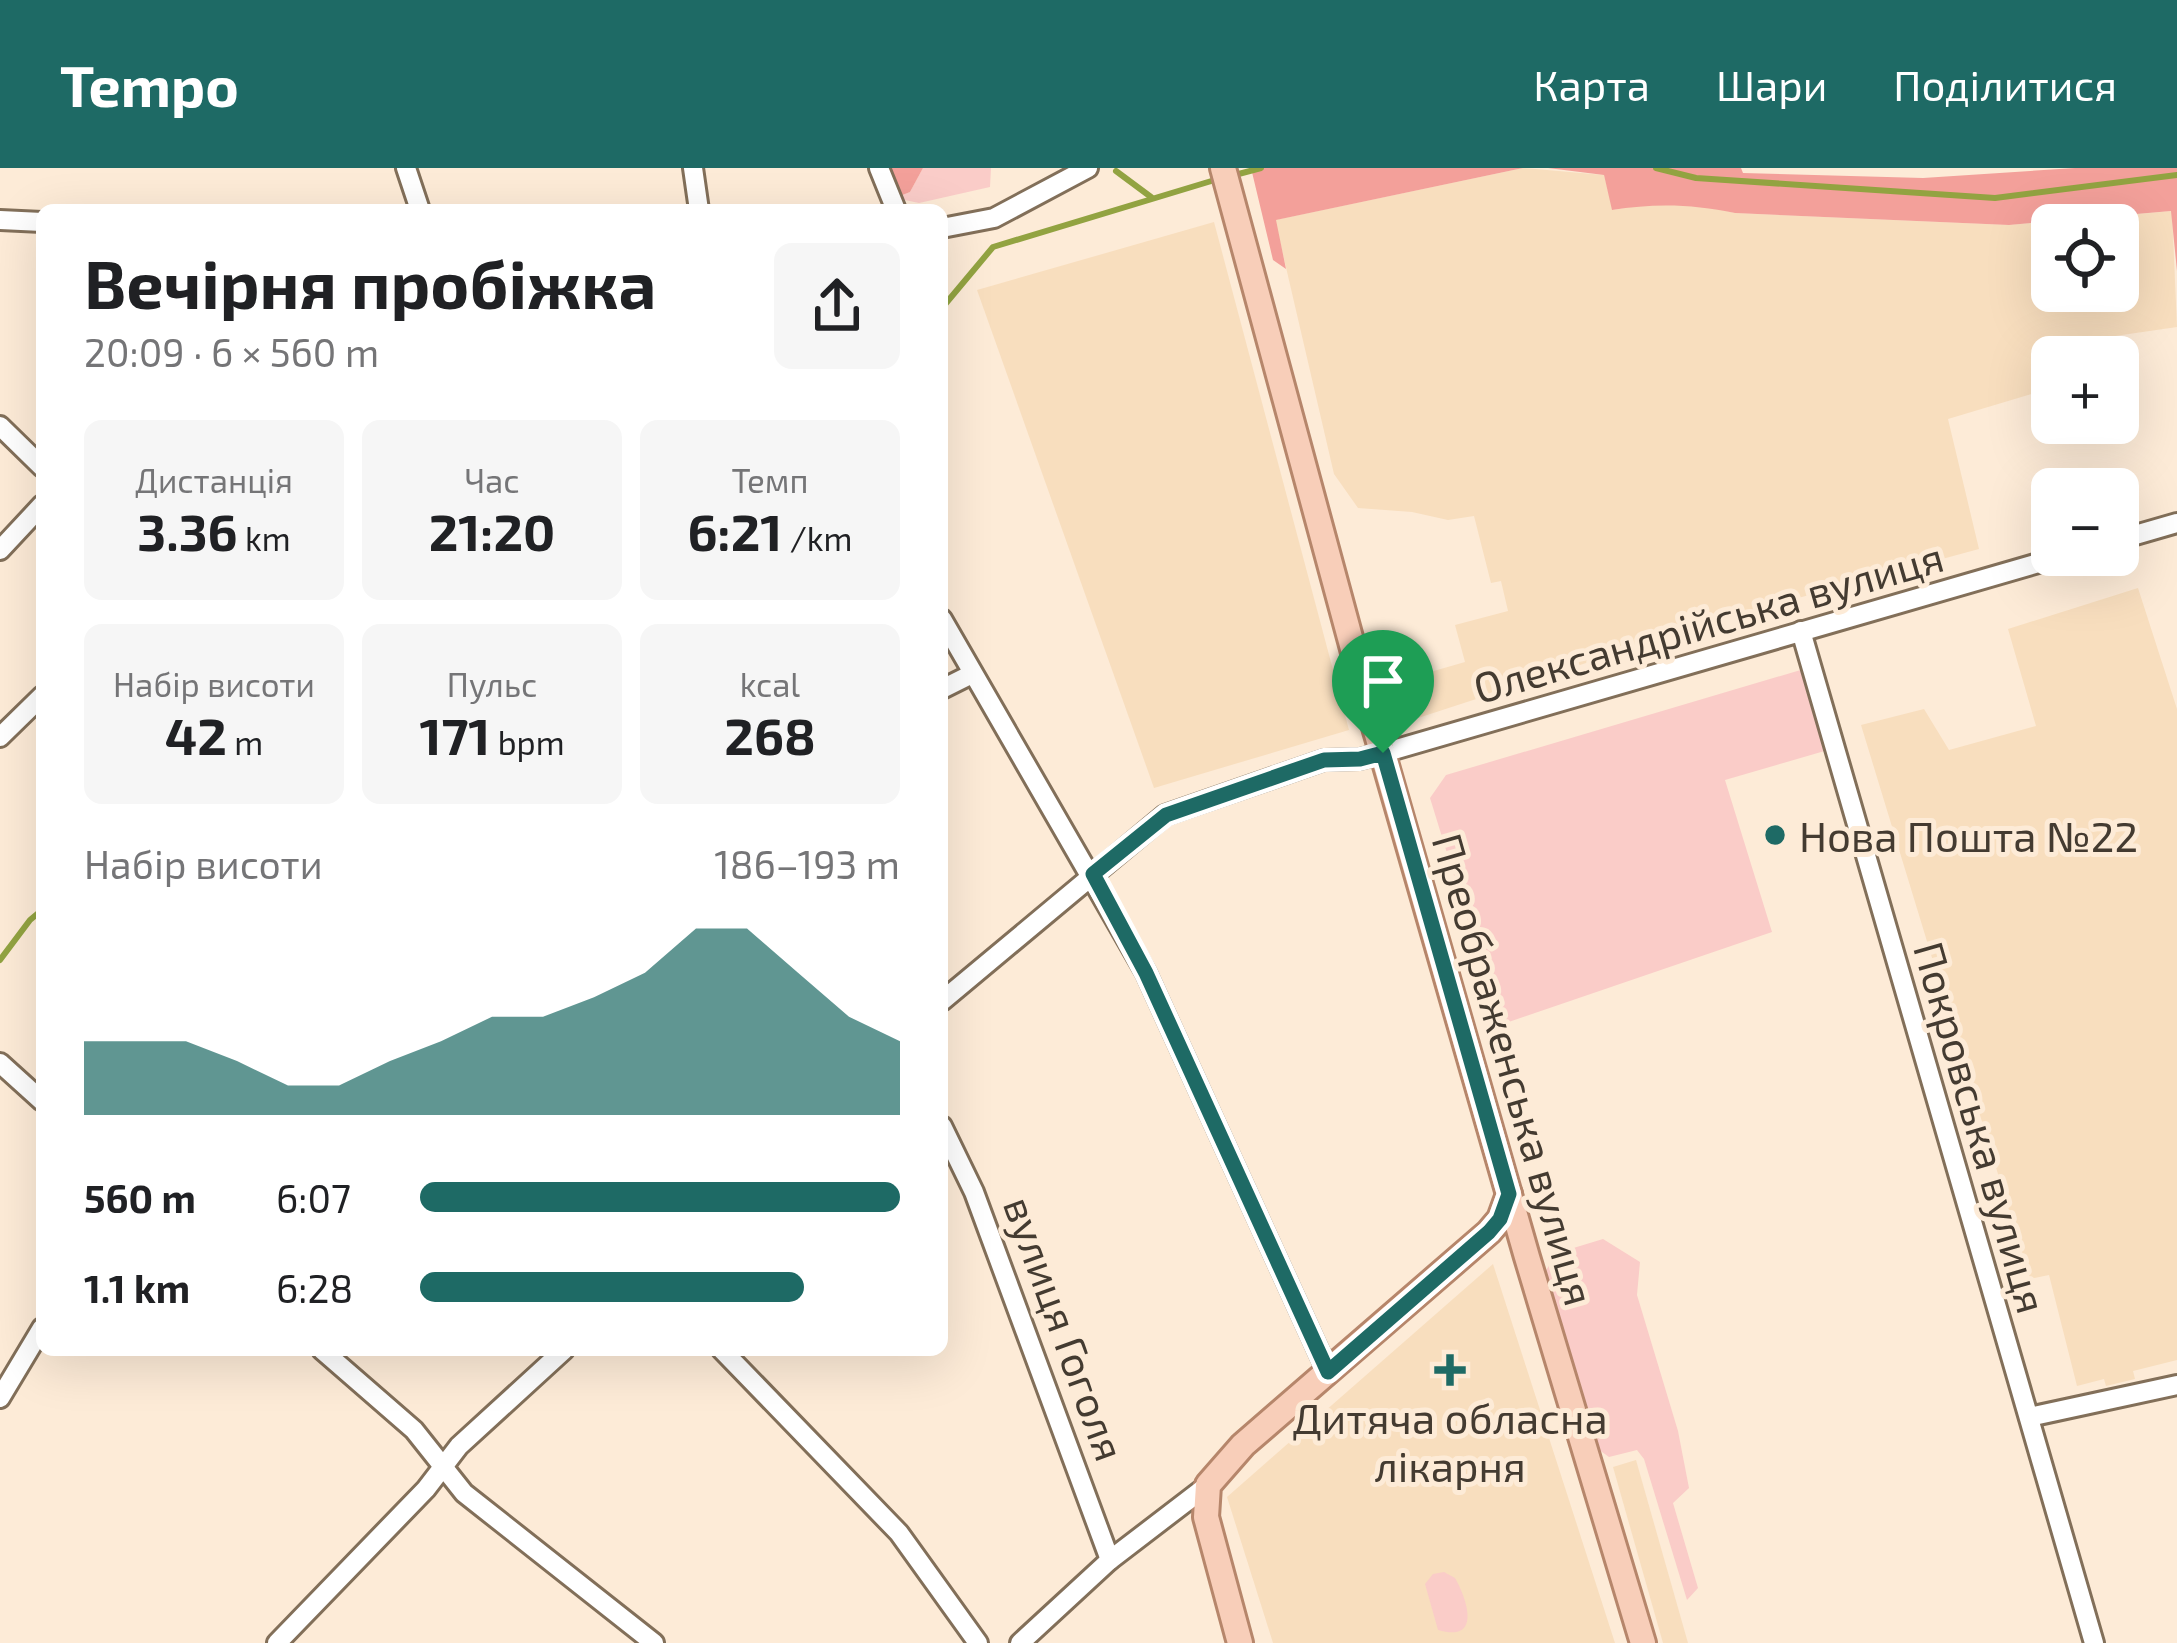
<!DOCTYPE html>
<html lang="uk">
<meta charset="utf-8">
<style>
body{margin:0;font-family:"Exo 2",sans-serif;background:#f6f6f6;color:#202124;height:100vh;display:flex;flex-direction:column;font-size:45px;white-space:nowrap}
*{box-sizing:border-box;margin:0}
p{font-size:39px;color:#757577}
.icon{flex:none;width:66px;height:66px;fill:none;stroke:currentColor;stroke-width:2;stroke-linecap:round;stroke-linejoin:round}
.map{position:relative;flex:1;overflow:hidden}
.details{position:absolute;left:36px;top:36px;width:912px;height:1152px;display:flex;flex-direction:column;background:#fff;border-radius:18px;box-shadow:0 12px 48px #0002}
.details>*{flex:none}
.tools{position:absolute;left:2031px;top:36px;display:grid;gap:24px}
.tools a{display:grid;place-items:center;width:108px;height:108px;border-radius:18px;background:#fff;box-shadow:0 12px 48px #0002;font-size:60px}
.pin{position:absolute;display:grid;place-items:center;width:102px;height:102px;color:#fff;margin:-123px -51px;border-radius:50% 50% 50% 0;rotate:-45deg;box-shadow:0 0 12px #0007}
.pin .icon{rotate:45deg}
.round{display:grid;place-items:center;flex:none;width:126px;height:126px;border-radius:18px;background:#f6f6f6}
.head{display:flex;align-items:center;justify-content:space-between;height:204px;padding:0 48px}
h1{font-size:66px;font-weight:700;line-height:90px}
.metrics{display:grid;grid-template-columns:repeat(3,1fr);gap:18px;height:204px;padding:12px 48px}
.metrics div{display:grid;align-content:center;border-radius:18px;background:#f6f6f6;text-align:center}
.metrics b{font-size:51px;font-weight:700}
.metrics small{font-size:33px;font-weight:400}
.metrics p{font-size:33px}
.chart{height:336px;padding:24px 48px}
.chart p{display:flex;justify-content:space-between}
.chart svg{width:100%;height:216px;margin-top:12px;fill:#1e6a65;opacity:.7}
ul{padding:0 48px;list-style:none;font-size:39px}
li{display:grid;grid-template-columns:192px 144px 1fr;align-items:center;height:90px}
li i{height:30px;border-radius:15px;background:#1e6a65}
header{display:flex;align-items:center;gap:72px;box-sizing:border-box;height:168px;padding:0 60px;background:#1e6a65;color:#fff}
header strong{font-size:57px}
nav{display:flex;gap:66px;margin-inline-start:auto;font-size:42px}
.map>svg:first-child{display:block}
</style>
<header>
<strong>Tempo</strong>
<nav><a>Карта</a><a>Шари</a><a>Поділитися</a></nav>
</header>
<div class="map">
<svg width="2177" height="1475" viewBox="0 0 2177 1475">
<rect width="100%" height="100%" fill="#fdebd7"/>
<g fill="#f8debe" fill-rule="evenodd">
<path d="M 1523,0 L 1604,7 L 1613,42 L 1643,37 L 1701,37 L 1735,45 L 2009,57 L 2172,43 L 2177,159 L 2067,175 L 2070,189 L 2052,189 L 2052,220 L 1948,251 L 1979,381 L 1721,451 L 1418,550 L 1406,511 L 1465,494 L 1455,457 L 1508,443 L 1501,413 L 1491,415 L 1474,348 L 1448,352 L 1412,344 L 1358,340 L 1334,306 L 1275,52 ZM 2052,57 L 2118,57 L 2118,123 L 2052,123 Z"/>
<path d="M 1214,54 L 1349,562 L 1154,620 L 977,122 Z"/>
<path d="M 2138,420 L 2177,541 L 2177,1192 L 2133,1203 L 2135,1211 L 2106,1218 L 2104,1211 L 2077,1218 L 2049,1107 L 2030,1111 L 1861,557 L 1924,541 L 1949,582 L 2036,558 L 2008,461 Z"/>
<path d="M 1493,1096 L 1615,1475 L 1273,1475 L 1227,1329 Z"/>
<path d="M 1636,1292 L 1688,1475 L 1663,1475 L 1613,1299 Z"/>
</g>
<g fill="#faccc8">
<path d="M 923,0 L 991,0 L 990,19 L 919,35 L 895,30 L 910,24 Z"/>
<path d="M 1804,501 L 1828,582 L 1725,612 L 1772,764 L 1500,857 L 1430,630 L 1446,607 Z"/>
<path d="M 1603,1071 L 1640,1094 L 1637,1127 L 1678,1263 L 1689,1320 L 1673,1335 L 1698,1420 L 1687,1432 L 1644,1291 L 1637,1282 L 1609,1289 L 1598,1281 L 1545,1104 L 1557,1085 Z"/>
<path d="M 1444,1404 L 1455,1410 C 1467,1431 1482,1475 1438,1462 L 1425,1416 L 1433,1406 Z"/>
</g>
<g fill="#f3a09a">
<path d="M 883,0 L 923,0 L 910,24 L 895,30 Z"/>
<path d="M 1251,0 L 1523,0 L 1276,52 L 1286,101 L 1273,92 Z"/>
<path d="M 1548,0 L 1741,0 L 1743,5 L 1923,10 L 2075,0 L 2177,0 L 2177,103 L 2171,43 L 2009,57 L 1735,45 C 1693,36 1654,35 1612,42 L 1604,7 Z"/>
</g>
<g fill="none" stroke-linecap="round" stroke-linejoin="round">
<g stroke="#92a341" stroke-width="6">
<path d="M 1656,0 L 1696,10 L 1995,30 L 2177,7"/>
<path d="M 1116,3 L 1151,29"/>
<path d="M 1231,8 L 1261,0"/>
<path d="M 942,140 L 993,79 L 1218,11"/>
<path d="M 0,792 L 30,752 L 42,742"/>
</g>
<g stroke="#826f59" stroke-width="24">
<g id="minor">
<path d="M 406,0 L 420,42"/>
<path d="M 693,0 L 699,42"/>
<path d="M 879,0 L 896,42"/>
<path d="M 0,52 L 42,54"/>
<path d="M 942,60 L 994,50 L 1088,0"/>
<path d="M 0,258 L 42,299"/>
<path d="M 2118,372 L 2177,355"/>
<path d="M 0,382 L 42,337"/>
<path d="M 942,451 L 1146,805 L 1328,1204"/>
<path d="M 1801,463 L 2094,1475"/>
<path d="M 942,521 L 972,506"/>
<path d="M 0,569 L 42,528"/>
<path d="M 942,833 L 1165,647 L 1324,592 L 1360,591 L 1383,585 L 2066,387"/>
<path d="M 0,895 L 42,933"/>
<path d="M 942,958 L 974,1024 L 1110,1392"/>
<path d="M 322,1182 L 414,1262 L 464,1325 L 654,1475"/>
<path d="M 722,1182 L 899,1365 L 978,1475"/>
<path d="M 0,1230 L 42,1160"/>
<path d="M 2029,1249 L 2177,1217"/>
<path d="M 277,1475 L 426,1321 L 459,1278 L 564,1182"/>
<path d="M 1020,1475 L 1110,1392 L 1208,1317"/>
</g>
</g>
<g stroke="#b6866b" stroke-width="30">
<g id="major">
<path d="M 1223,0 L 1362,514 L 1527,1089 L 1643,1475"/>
<path d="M 1240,1475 L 1206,1349 L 1208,1317 L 1243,1277 L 1489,1064 L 1500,1051 L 1509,1026"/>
</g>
</g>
<use href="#minor" stroke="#fff" stroke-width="18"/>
<use href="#major" stroke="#f8ceb9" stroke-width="24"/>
</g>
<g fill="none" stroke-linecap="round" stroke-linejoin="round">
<g stroke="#fff" stroke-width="24">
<path id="route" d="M 1383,585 L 1509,1026 L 1500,1051 L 1489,1064 L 1328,1204 L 1146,805 L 1093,706 L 1166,647 L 1324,592 L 1360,591 Z"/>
</g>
<use href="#route" stroke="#1e6a65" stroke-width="15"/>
</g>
<g fill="#1e6a65" stroke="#fdebd7" stroke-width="4.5">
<circle cx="1775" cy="667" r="12"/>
<path d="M1444 1184h12v12h12v12h-12v12h-12v-12h-12v-12h12z"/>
</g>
<g text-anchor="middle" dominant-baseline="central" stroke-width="10" stroke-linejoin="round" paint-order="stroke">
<g font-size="42" fill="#443b31" stroke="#fdebd7">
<text transform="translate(1708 453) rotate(-16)">Олександрійська вулиця</text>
<text transform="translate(1515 901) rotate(74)">Преображенська вулиця</text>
<text transform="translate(1982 959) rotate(74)">Покровська вулиця</text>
<text transform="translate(1066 1160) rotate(70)">вулиця Гоголя</text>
</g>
<g font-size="42" fill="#443b31" stroke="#fdebd7" text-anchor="start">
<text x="1799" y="667">Нова Пошта №22</text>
<text x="1450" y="1249" text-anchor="middle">Дитяча обласна<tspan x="1450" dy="48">лікарня</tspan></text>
</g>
</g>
</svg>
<div class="tools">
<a><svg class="icon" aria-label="locate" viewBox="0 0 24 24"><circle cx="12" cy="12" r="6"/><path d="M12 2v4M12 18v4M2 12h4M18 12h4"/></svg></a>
<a>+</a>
<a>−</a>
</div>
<div class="pin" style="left:1383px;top:585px;background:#1e9e55"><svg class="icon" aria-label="arrive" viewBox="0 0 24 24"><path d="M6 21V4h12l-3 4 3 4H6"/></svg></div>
<section class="details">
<div class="head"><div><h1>Вечірня пробіжка</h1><p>20:09 · 6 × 560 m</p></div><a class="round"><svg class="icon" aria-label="share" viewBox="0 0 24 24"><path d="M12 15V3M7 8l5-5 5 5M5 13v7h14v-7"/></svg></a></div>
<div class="metrics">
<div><p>Дистанція</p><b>3.36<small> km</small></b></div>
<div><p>Час</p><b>21:20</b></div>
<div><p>Темп</p><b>6:21<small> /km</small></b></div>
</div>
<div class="metrics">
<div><p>Набір висоти</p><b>42<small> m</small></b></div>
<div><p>Пульс</p><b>171<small> bpm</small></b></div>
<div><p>kcal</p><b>268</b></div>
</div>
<div class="chart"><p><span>Набір висоти</span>186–193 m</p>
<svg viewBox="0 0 160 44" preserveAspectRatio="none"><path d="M0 44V29L10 29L20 29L30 33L40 38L50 38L60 33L70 29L80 24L90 24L100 20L110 15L120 6L130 6L140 15L150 24L160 29V44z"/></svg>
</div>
<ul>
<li><b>560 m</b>6:07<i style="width:100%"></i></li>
<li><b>1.1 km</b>6:28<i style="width:80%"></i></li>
</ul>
</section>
</div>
